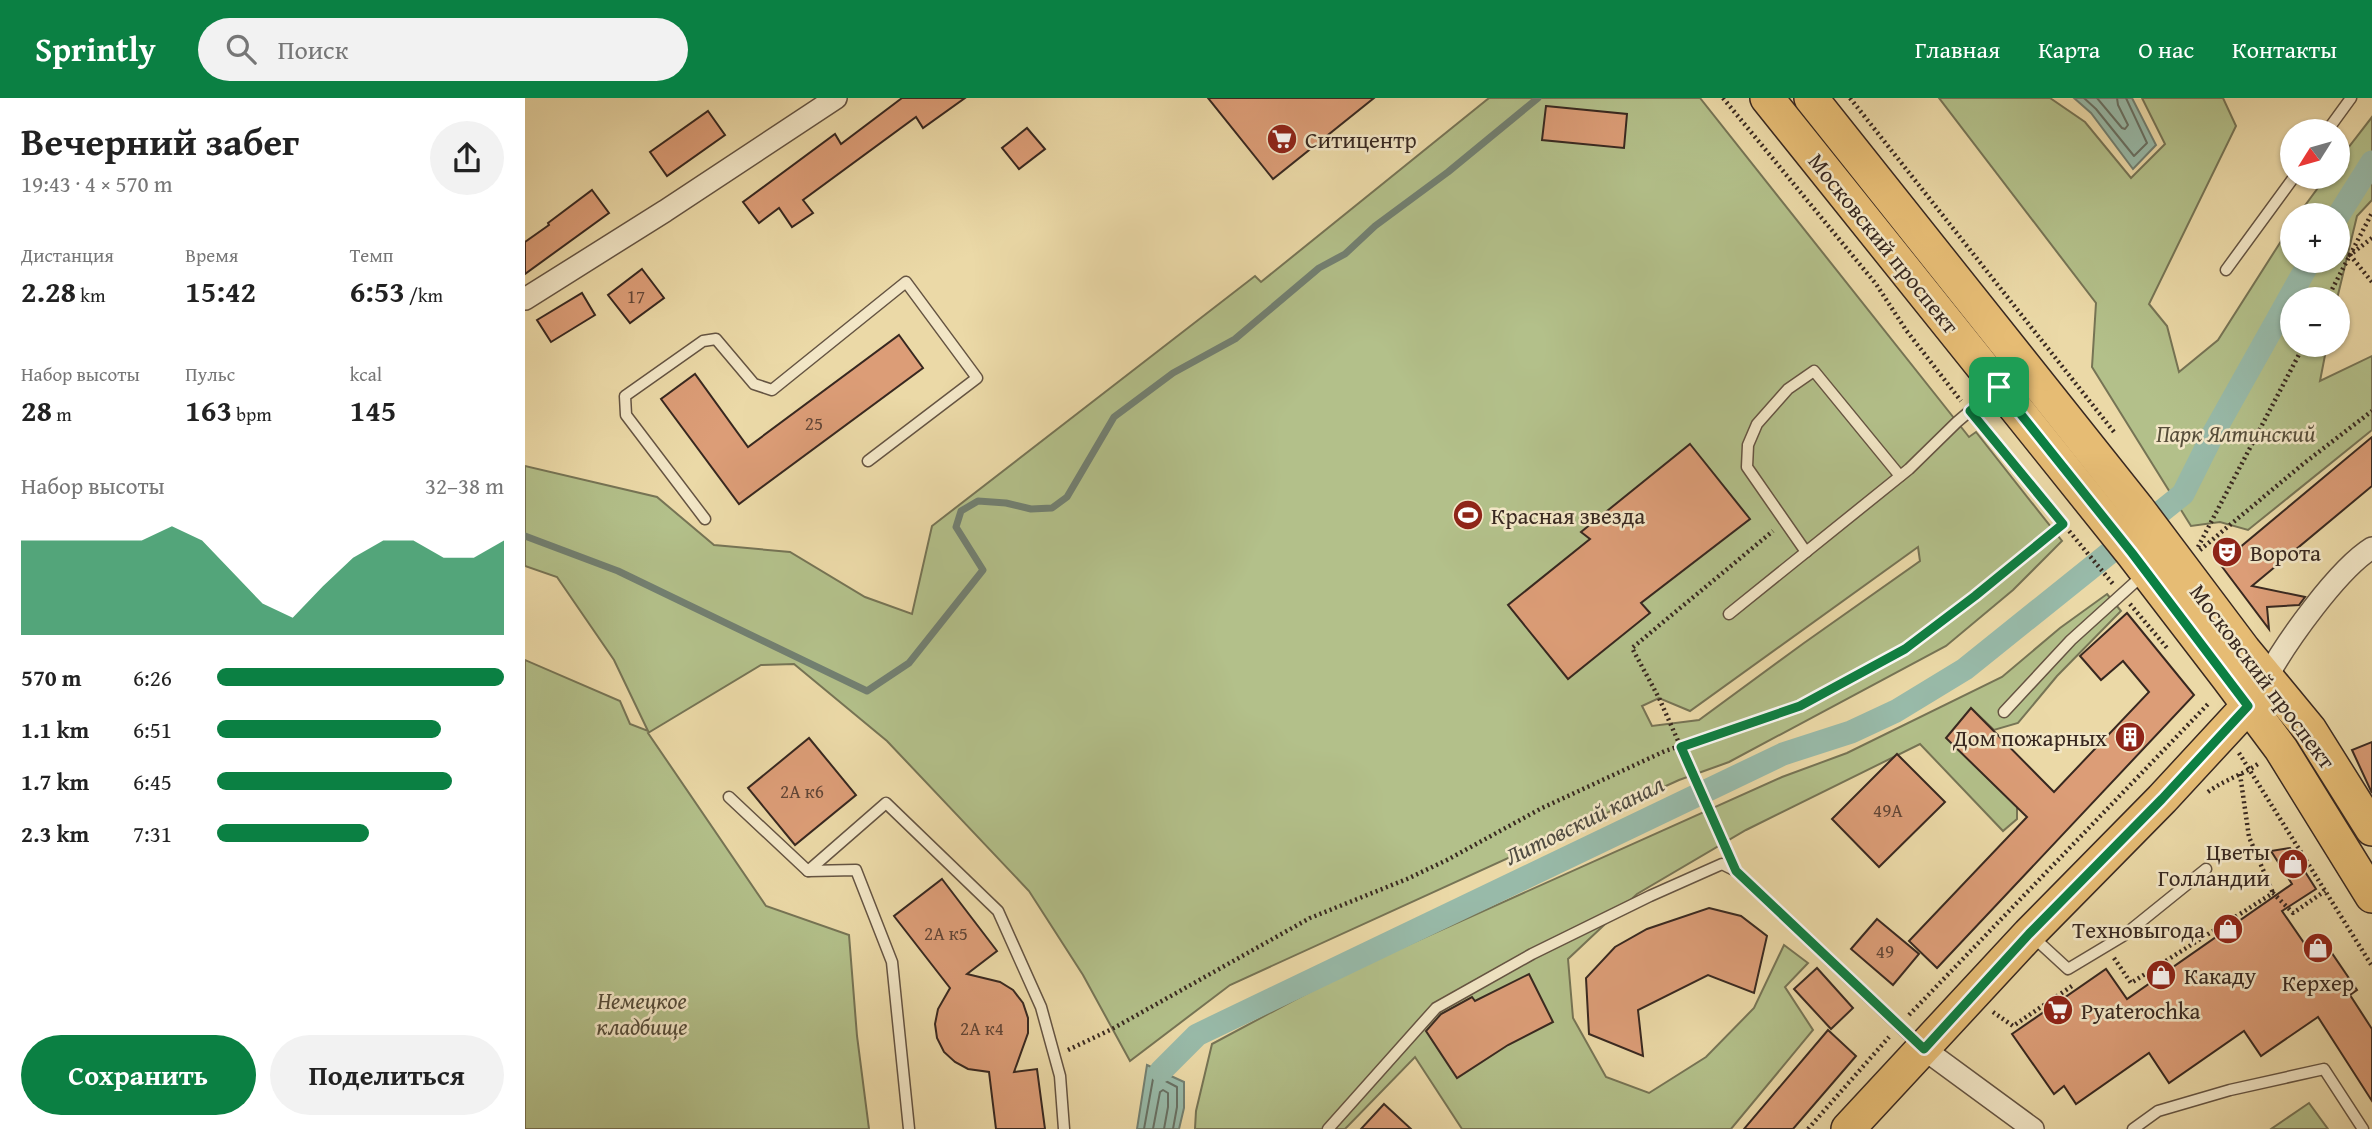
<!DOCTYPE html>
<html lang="ru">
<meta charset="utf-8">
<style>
body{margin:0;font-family:"Gentium Book Plus",serif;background:#f2f2f2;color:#222;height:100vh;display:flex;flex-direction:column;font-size:26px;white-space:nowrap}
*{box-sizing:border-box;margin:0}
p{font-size:23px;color:#767676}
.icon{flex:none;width:38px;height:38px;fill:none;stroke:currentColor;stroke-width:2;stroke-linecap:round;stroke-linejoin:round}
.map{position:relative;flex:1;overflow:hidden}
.panel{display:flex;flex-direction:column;background:#fff;width:525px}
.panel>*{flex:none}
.needle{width:46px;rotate:233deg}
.tools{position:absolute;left:1755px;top:21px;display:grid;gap:14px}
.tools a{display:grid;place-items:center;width:70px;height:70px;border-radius:50%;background:#fff;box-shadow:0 2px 5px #0004;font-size:35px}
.pin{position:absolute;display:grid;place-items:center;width:60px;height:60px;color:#fff;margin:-30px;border-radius:14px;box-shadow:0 4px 10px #0006}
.round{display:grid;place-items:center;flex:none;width:74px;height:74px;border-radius:37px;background:#f2f2f2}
.head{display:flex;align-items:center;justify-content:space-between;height:119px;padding:0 21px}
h1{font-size:38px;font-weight:700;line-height:52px}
.figures{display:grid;grid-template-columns:repeat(3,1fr);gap:10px;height:119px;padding:7px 21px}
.figures div{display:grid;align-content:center}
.figures b{font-size:30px;font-weight:700}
.figures small{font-size:19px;font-weight:400}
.figures p{font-size:19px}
.chart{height:196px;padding:14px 21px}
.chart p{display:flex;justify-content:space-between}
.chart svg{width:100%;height:126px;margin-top:7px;fill:#0b8043;opacity:.7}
.primary-button{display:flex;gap:14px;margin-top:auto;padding:14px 21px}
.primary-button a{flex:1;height:80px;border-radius:42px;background:#0b8043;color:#fff;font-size:28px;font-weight:700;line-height:80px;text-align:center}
.primary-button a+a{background:#f2f2f2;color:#222}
ul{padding:0 21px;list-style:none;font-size:23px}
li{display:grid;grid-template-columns:112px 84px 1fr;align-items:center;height:52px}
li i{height:18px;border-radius:9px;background:#0b8043}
header{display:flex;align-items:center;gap:42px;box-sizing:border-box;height:98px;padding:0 35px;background:#0b8043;color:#fff}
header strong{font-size:33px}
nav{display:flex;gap:38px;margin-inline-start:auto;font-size:24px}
.search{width:490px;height:63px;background:#f2f2f2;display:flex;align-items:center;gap:18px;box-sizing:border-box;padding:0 24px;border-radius:38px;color:#767676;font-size:26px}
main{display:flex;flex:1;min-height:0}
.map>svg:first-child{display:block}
</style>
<header>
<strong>Sprintly</strong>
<div class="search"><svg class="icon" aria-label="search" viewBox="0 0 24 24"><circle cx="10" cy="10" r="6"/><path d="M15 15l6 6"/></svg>Поиск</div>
<nav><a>Главная</a><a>Карта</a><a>О нас</a><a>Контакты</a></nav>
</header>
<main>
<section class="panel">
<div class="head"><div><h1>Вечерний забег</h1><p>19:43 · 4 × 570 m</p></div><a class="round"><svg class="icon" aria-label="share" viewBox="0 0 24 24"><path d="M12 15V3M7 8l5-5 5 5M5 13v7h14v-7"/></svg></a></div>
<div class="figures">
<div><p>Дистанция</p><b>2.28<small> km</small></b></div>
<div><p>Время</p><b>15:42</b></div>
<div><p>Темп</p><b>6:53<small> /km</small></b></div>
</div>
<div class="figures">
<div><p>Набор высоты</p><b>28<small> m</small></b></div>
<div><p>Пульс</p><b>163<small> bpm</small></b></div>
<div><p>kcal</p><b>145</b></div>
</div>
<div class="chart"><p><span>Набор высоты</span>32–38 m</p>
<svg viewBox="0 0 160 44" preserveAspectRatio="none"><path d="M0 44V11L10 11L20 11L30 11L40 11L50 6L60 11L70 22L80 33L90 38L100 27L110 17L120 11L130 11L140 17L150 17L160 11V44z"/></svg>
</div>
<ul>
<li><b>570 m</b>6:26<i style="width:100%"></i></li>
<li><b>1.1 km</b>6:51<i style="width:78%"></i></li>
<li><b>1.7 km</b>6:45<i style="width:82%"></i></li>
<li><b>2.3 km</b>7:31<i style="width:53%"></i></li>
</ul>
<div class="primary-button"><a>Сохранить</a><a>Поделиться</a></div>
</section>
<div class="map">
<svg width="1847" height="1031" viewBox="0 0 1847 1031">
<rect width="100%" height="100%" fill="#ebd9a7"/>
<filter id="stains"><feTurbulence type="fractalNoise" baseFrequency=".00286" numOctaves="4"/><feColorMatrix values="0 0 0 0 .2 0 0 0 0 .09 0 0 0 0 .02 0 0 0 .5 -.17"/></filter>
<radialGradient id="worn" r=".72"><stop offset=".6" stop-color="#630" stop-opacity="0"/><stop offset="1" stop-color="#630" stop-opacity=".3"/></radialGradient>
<g fill="#b3c08a" stroke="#767455" stroke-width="2" fill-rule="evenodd">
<path d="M 964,0 L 1175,0 L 1444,339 L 1451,334 L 1537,443 L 1488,492 L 1421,548 L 1204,664 L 1154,682 L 705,887 L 605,963 L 558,877 L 504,793 L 362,643 L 269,566 L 236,567 L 123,635 L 241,808 L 324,837 L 332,938 L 344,1031 L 0,1031 L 0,562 L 95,603 L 105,626 L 123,633 L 89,562 L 32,479 L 0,468 L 0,368 L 132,399 L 189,447 L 265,454 L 340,499 L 387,516 L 407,428 L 730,178 L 736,184 ZM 1393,449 L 1395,463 L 1279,545 L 1174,622 L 1127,628 L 1117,608 L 1134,600 L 1165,613 Z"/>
<path d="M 1414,0 L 1525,0 L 1560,24 L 1606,80 L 1640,46 L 1617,0 L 1698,0 L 1711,28 L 1624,206 L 1642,228 L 1654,274 L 1693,242 L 1767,126 L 1768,163 L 1813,163 L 1813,117 L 1773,117 L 1801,79 L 1813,79 L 1813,63 L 1847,19 L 1847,102 L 1832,118 L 1812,201 L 1768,201 L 1768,247 L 1802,247 L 1795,283 L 1847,258 L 1847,332 L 1723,432 L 1695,424 L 1666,428 L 1567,269 L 1571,205 Z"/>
<path d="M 1582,496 L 1596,513 L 1532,578 L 1493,625 L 1469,632 L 1446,610 L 1422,640 L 1492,709 L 1492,721 L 1478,733 L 1395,646 L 1221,732 L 1112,796 L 1043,861 L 1048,920 L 1081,979 L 1124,995 L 1181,959 L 1229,910 L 1259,847 L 1283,865 L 1260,889 L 1288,932 L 1206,1031 L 937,1031 L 890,959 L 820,1031 L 670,1031 L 671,1013 L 687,946 L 818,876 L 1257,679 L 1322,655 L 1477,579 L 1535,530 Z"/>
<path d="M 1784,1005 L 1803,1031 L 1746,1031 Z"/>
</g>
<g fill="#98baa9" stroke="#728072" stroke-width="2">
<path d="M 1549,0 L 1607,0 L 1631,47 L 1608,71 L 1566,15 Z"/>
<path d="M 622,967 L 659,984 L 659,1010 L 654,1031 L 612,1031 Z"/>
</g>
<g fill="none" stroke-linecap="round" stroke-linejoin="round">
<g stroke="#687164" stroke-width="2">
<path d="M 1559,0 L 1571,11 L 1609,58 L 1622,45 L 1601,0"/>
<path d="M 1572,0 L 1597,30 L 1600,31 L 1603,27 L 1593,7 L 1592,0"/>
<path d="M 619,1031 L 628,981 L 631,978 L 652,989 L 652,1009 L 648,1031"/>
<path d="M 628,1031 L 635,994 L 638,992 L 643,995 L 643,1009 L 639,1031"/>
</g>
<path stroke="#728072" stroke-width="7" d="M 0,438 L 93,473 L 342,593 L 384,565 L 458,472 L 431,429 L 436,413 L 453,403 L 481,405 L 506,411 L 527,410 L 542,399 L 589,319 L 648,275 L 710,241 L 794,170 L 820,156 L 850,128 L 923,74 L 1013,0"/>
<g stroke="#98baa9" stroke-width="23">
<path d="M 1813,118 L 1847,64"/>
<path d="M 636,973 L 672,937 L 1258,656 L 1326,634 L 1371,613 L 1440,571 L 1658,396 L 1688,336 L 1785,163"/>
</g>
</g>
<g fill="#dc9d77" stroke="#382820" stroke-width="2">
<path d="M 377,0 L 440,0 L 398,30 L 391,19 L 278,102 L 288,115 L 267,129 L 254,110 L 234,125 L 218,104 L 310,36 L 316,46 Z"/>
<path d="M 683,0 L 849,0 L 748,81 Z"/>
<path d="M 1021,8 L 1102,16 L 1099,50 L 1017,42 Z"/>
<path d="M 183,13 L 200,37 L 142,78 L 125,54 Z"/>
<path d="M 502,30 L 520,51 L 494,71 L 477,50 Z"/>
<path d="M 67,92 L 84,115 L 0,176 L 0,144 L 24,127 L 23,125 Z"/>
<path d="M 117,171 L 139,200 L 105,225 L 83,197 Z"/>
<path d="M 57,195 L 70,217 L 26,244 L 12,222 Z"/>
<path d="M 374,237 L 398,270 L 214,406 L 136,301 L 170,276 L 223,349 Z"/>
<path d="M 1847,339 L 1847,388 L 1727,488 L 1780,499 L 1774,507 L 1742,509 L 1744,531 L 1695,466 Z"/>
<path d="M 1165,346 L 1225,421 L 1116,505 L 1125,515 L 1043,581 L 983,507 L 1065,441 L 1056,434 Z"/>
<path d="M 1602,515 L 1669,597 L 1412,870 L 1384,843 L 1502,719 L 1421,640 L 1446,610 L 1529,694 L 1624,594 L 1598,563 L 1576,582 L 1555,558 Z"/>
<path d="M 284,640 L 331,697 L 270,747 L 223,690 Z"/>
<path d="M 1847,644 L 1847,695 L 1827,652 Z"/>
<path d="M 1372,656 L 1420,704 L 1354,769 L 1307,721 Z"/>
<path d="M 1765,750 L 1791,791 L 1757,813 L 1786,855 L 1800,845 L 1832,892 L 1825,897 L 1847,931 L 1847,1003 L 1793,919 L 1736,958 L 1719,933 L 1644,985 L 1624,955 L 1551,1006 L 1539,988 L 1529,996 L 1487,936 L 1581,871 L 1602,901 L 1767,786 L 1746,753 Z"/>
<path d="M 417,781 L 472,853 L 442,876 L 475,884 L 488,892 L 498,905 L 503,920 L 503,935 L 489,974 L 512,971 L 520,1031 L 471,1031 L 464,974 L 443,971 L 430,964 L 419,954 L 412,940 L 410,926 L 413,911 L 425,890 L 369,818 Z"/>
<path d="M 1184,810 L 1216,818 L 1242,838 L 1229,895 L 1183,877 L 1113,912 L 1118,958 L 1064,936 L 1061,880 L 1090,849 L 1122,831 Z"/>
<path d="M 1352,821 L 1394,856 L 1368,887 L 1326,851 Z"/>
<path d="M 1292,870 L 1328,910 L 1306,931 L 1269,891 Z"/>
<path d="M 1004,876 L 1028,924 L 983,947 L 932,980 L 901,933 L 916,916 L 947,899 L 950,903 Z"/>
<path d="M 1303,932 L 1331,958 L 1268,1031 L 1219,1031 Z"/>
<path d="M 859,1006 L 886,1031 L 836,1031 Z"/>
</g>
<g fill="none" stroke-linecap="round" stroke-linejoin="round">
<g stroke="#655442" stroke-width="13">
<g id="lane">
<path d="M 1802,33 L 1826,0"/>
<path d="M 1701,172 L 1769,79"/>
<path d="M 180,421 L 101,317 L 100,298 L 178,243 L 191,241 L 229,286 L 247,292 L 381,184 L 452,280 L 343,363"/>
<path d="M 1281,454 L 1222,369 L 1223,347 L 1232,326 L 1263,291 L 1289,273 L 1375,378"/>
<path d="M 1204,516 L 1384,371 L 1432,324 L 1472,290"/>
<path d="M 1479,614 L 1546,542 L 1619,476"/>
<path d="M 204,699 L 283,773 L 331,772 L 367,864 L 384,1031"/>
<path d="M 283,773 L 361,705 L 473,813 L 516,909 L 535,978 L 539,1031"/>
<path d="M 1506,837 L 1543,871 L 1598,838 L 1681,771"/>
<path d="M 803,1031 L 911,910 L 1007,856 L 1125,798 L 1197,766 L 1211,773 L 1394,947"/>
<path d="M 1608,1031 L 1633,1013 L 1705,992 L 1799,971 L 1838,1031"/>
</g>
</g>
<g stroke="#655442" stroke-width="24">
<g id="street">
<path d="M 0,201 L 140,113 L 311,0"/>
<path d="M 1741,581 C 1761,544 1813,471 1847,450"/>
<path d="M 1399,951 L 1508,1031"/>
</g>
</g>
<g stroke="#382820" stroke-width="36">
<g id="primary">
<path d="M 1242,0 L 1607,455 L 1703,580 L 1756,651 L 1847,798"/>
<path d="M 1286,0 L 1613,411 L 1719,552 L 1785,632 L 1847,731"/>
<path d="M 1323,1031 L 1504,836 L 1637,701 L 1723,608 L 1735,591"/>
</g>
</g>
<g stroke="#382820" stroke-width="4.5" stroke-dasharray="2 3.5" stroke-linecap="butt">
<path d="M 1198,0 L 1351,186 L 1381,232 L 1436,303"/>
<path d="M 1325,0 L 1589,334"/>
<path d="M 1847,140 L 1825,157 L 1847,184"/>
<path d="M 1802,201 L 1847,115"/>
<path d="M 1453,323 L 1588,486"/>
<path d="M 1673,449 L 1779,247"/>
<path d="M 1675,452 L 1778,366 L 1847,313"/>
<path d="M 1605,506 L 1642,550"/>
<path d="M 1714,655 L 1847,868"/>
<path d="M 1715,676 L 1724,739 L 1748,795"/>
<path d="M 1683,694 C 1699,682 1717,677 1733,666"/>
<path d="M 1202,753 L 1134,600 L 1107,550 L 1248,433"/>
<path d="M 1589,860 L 1606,885 L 1748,795 L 1768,815 L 1800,793"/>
<path d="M 1468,914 L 1488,928 L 1547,888"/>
<path d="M 1384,917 L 1684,605"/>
<path d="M 543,952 L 587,931 L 785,820 L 882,781 L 922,762 L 1017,710 L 1140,653 L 1275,608 L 1380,551 L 1450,498 L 1537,426"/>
<path d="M 1283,1031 L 1364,939"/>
</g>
<use href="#lane" stroke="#f2e6c6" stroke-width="10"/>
<use href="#street" stroke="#f2e6c6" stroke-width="21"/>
<use href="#primary" stroke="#e6bc74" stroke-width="33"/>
</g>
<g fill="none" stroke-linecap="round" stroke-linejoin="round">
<g stroke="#fff" stroke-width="14">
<path id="route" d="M 1474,289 L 1607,455 L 1723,608 L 1637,701 L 1504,836 L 1399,951 L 1211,773 L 1156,649 L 1275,608 L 1380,551 L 1450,498 L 1538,426 L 1445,313 Z"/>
</g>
<use href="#route" stroke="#0b8043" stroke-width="9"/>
</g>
<defs>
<g id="supermarket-disc" transform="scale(1.575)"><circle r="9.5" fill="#8f2418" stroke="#f2e6c6"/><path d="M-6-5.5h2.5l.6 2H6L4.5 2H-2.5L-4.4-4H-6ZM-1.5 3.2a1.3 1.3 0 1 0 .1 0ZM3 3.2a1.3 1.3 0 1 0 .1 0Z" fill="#fff"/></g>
<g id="stadium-disc" transform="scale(1.575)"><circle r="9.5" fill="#8f2418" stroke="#f2e6c6"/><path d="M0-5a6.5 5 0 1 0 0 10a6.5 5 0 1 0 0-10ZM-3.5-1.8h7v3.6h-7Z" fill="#fff"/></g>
<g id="theatre-disc" transform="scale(1.575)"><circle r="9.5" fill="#8f2418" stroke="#f2e6c6"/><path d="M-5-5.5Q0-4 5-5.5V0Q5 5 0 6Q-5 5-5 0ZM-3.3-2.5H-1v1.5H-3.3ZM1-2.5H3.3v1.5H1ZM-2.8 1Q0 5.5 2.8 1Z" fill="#fff"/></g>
<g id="building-disc" transform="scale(1.575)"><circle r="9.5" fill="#8f2418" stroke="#f2e6c6"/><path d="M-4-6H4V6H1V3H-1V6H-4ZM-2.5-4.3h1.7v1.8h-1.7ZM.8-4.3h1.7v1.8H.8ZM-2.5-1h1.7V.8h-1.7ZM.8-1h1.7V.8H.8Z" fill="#fff"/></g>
<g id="shop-disc" transform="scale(1.575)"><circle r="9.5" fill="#8f2418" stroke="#f2e6c6"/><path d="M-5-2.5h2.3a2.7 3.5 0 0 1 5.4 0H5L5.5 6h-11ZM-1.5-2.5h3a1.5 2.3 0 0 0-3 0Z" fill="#fff"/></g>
</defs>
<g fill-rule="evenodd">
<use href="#supermarket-disc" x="757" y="41"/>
<use href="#stadium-disc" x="943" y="417"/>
<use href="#theatre-disc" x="1702" y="454"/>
<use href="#building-disc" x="1605" y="639"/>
<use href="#shop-disc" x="1768" y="766"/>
<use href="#shop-disc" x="1703" y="831"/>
<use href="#shop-disc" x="1793" y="850"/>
<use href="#shop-disc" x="1636" y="877"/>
<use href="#supermarket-disc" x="1533" y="912"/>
</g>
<g text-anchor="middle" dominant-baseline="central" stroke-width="5" stroke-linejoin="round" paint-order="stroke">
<g font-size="19" fill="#614536">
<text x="111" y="198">17</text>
<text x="289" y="325">25</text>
<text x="277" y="693">2А к6</text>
<text x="1363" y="712">49А</text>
<text x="421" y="835">2А к5</text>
<text x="1360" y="853">49</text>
<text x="457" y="930">2А к4</text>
</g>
<g font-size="23" fill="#382820" stroke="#f2e6c6" text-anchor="start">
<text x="780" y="41">Ситицентр</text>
<text x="966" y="417">Красная звезда</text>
<text x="1725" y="454">Ворота</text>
<text x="1582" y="639" text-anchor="end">Дом пожарных</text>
<text x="1745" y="753" text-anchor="end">Цветы<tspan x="1745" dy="26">Голландии</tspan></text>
<text x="1680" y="831" text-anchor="end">Техновыгода</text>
<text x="1659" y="877">Какаду</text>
<text x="1793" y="884" text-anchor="middle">Керхер</text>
<text x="1556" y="912">Pyaterochka</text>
</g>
<g font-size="23" fill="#382820" stroke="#f2e6c6">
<text transform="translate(1359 145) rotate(51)">Московский проспект</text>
<text transform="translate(1738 578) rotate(53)">Московский проспект</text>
</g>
<g font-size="23" font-style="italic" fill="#574e3a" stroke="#f2e6c6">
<text x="1711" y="335">Парк Ялтинский</text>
<text x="117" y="902">Немецкое<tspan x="117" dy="26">кладбище</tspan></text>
</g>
<g font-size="24" font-style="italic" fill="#504c42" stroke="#f2e6c6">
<text transform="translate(1059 722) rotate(-26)">Литовский канал</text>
</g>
</g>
<rect width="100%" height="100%" filter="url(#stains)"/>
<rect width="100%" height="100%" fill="url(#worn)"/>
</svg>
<div class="tools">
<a><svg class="needle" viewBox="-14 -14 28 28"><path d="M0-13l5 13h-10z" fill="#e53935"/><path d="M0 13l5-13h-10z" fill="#767676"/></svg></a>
<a>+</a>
<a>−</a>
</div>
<div class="pin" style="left:1474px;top:289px;background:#1e9e55"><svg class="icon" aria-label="arrive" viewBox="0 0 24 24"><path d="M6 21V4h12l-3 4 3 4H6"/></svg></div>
</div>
</main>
